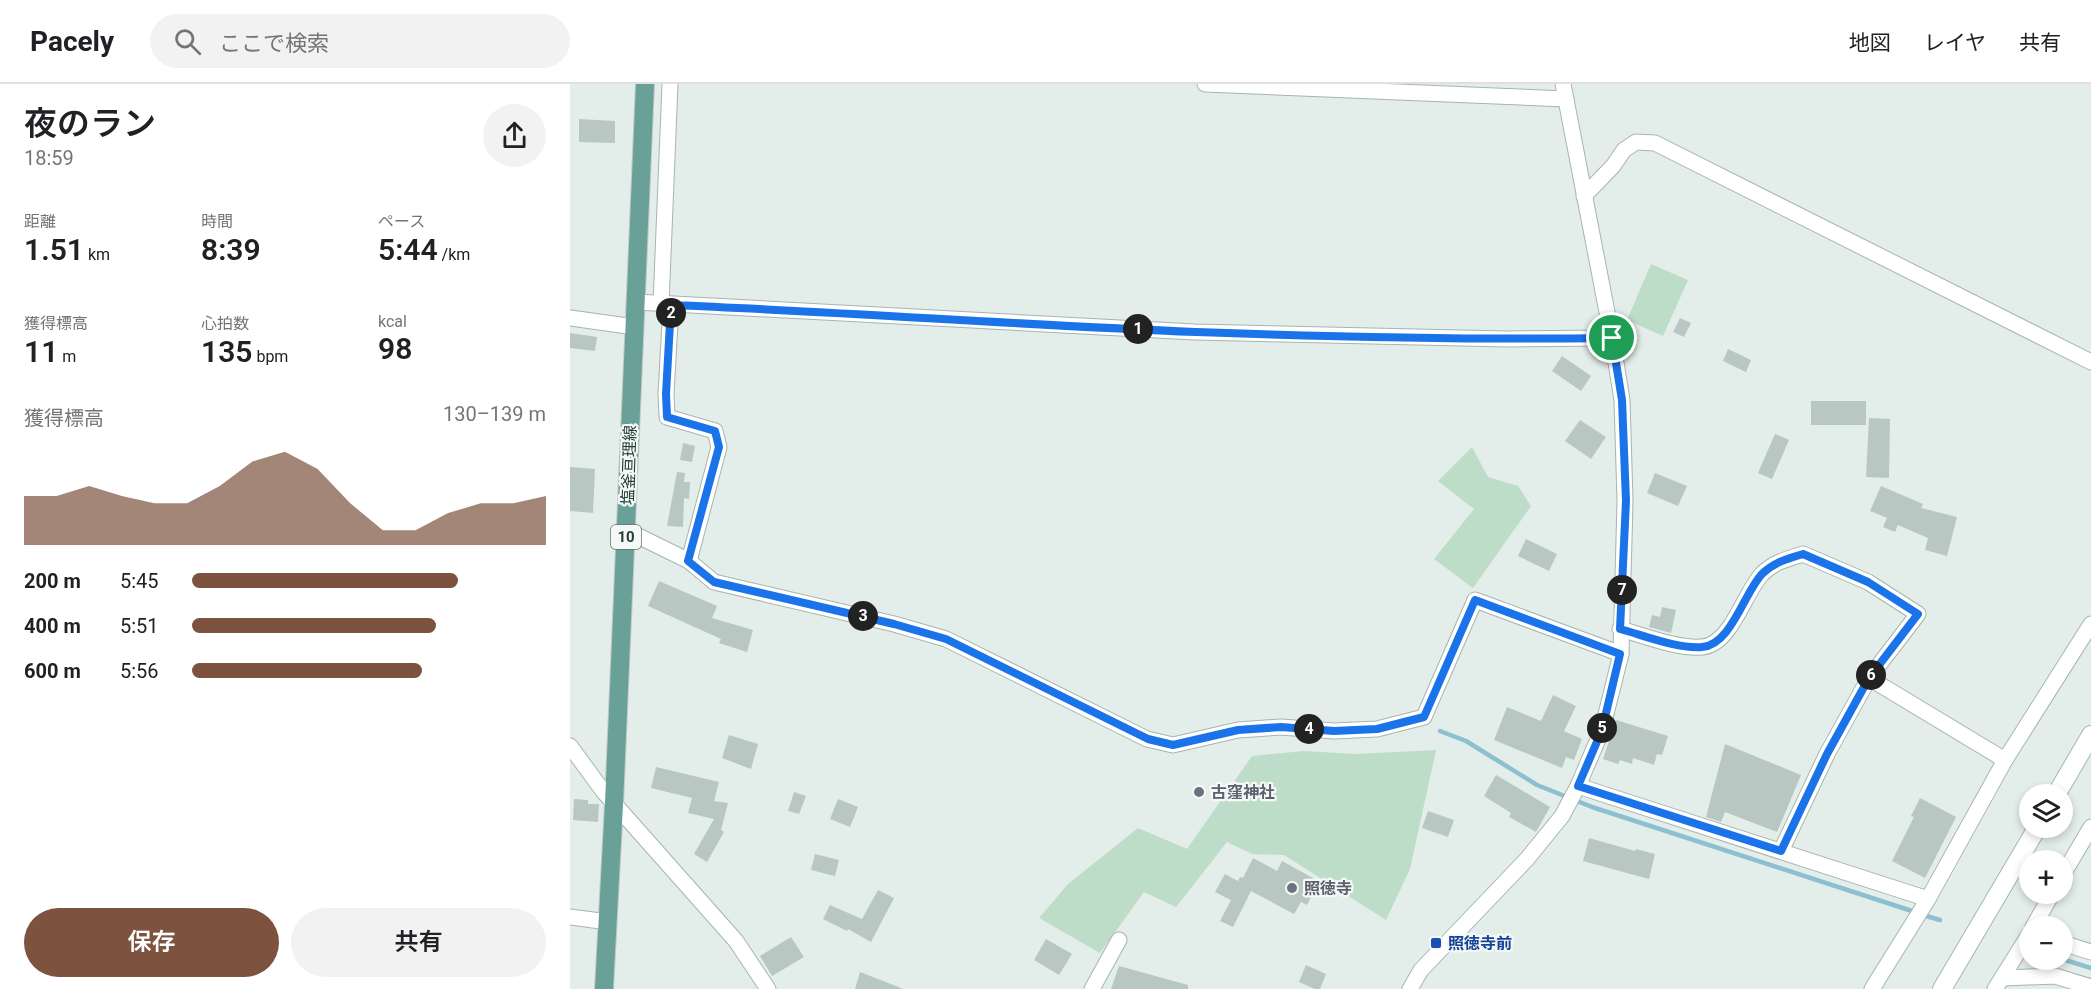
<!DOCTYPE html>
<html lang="ja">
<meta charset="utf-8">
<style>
body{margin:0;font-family:Roboto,"Noto Sans JP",sans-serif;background:#f2f2f2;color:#202124;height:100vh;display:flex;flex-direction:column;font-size:22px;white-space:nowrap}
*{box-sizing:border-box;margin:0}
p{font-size:20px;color:#757577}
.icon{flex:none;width:33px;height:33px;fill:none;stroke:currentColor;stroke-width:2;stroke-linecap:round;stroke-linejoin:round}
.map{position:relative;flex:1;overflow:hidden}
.sheet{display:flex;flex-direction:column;background:#fff;width:570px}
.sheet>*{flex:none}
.buttons{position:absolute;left:1449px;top:700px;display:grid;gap:12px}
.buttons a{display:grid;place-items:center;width:54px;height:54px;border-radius:50%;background:#fff;box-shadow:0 3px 9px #0003;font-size:30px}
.pin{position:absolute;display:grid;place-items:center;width:51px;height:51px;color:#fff;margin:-26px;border:3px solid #fff;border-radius:50%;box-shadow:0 2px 6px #0007}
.km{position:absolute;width:30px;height:30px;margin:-15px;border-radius:50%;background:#222;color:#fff;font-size:16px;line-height:30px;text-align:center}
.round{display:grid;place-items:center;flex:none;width:63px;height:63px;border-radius:32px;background:#f2f2f2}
.headline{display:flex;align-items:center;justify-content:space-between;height:102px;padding:0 24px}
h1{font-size:33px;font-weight:600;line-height:45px}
.metrics{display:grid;grid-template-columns:repeat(3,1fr);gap:9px;height:102px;padding:6px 24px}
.metrics div{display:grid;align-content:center}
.metrics b{font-size:30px;font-weight:600}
.metrics small{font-size:16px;font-weight:400}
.metrics p{font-size:16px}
.chart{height:168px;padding:12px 24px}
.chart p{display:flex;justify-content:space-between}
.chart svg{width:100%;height:108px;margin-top:6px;fill:#7d533f;opacity:.7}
.primary-button{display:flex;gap:12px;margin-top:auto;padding:12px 24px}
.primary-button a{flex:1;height:69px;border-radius:36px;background:#7d533f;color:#fff;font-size:24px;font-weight:600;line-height:69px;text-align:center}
.primary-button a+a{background:#f2f2f2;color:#202124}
ul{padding:0 24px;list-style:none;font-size:20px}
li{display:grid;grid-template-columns:96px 72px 1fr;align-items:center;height:45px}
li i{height:15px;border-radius:8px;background:#7d533f}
header{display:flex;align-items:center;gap:36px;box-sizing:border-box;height:84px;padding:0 30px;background:#fff;border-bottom:2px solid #e0e0e0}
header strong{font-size:28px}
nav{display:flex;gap:33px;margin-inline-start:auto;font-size:21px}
.search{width:420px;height:54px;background:#f2f2f2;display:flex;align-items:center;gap:15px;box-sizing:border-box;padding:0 21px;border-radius:33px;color:#757577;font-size:22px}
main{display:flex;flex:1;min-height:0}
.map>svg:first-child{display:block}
</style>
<header>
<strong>Pacely</strong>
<div class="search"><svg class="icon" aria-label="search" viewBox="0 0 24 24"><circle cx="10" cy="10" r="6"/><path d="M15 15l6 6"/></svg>ここで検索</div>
<nav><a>地図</a><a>レイヤ</a><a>共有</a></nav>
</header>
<main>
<section class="sheet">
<div class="headline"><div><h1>夜のラン</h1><p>18:59</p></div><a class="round"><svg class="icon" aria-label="share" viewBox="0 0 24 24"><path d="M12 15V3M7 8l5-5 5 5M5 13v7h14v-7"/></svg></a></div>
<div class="metrics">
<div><p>距離</p><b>1.51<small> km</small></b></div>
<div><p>時間</p><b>8:39</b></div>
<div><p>ペース</p><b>5:44<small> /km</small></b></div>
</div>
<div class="metrics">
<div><p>獲得標高</p><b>11<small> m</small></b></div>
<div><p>心拍数</p><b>135<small> bpm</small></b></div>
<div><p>kcal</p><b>98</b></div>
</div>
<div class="chart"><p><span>獲得標高</span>130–139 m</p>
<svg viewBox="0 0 160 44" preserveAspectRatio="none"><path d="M0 44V24L10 24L20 20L30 24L40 27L50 27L60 20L70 10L80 6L90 13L100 27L110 38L120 38L130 31L140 27L150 27L160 24V44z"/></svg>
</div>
<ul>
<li><b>200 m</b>5:45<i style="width:75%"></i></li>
<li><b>400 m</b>5:51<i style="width:69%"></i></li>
<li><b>600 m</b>5:56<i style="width:65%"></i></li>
</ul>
<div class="primary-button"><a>保存</a><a>共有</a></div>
</section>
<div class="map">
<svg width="1521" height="905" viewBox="0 0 1521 905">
<rect width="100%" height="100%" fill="#e3ede9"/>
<g fill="#bdddc9">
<path d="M 1081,180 L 1118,196 L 1093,252 L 1057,236 Z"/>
<path d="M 902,363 L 918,393 L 948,402 L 961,422 L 903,504 L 864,475 L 904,425 L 868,397 Z"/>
<path d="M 866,666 L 840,785 L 816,836 L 714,771 L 682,770 L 657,758 L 606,823 L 574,808 L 530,869 L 469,834 L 498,800 L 568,744 L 617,765 L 682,672 L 734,667 L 786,670 Z"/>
</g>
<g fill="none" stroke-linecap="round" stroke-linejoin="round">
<g stroke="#8cc0d1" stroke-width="4.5">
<path d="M 870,647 L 896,657 L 967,701 L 1022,723 L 1345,828"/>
<path d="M 1353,831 L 1370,836"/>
<path d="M 1492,875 L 1521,884"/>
</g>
</g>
<g fill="#b9c7c3">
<path d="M 9,35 L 45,37 L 45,59 L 9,58 Z"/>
<path d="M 1110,234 L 1121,239 L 1114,253 L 1103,248 Z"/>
<path d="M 0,249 L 27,253 L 25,267 L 0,264 Z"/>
<path d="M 1158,265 L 1181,276 L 1176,288 L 1153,277 Z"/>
<path d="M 992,272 L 1021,292 L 1011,307 L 982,287 Z"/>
<rect x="1241" y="317" width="55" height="24"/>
<path d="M 1299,334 L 1320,335 L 1319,394 L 1296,393 Z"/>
<path d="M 1010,336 L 1036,353 L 1021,375 L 995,357 Z"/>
<path d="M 1205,350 L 1219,356 L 1202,395 L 1188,389 Z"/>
<path d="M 113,359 L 125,362 L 122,378 L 110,376 Z"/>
<path d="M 0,383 L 25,385 L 23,429 L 0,427 Z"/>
<path d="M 107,388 L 115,389 L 114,398 L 120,398 L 119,415 L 114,414 L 113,443 L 97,442 Z"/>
<path d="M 1085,389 L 1117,402 L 1108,422 L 1077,409 Z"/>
<path d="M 1311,402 L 1353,420 L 1351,424 L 1387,433 L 1377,472 L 1355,466 L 1358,454 L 1328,441 L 1325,448 L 1313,443 L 1317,434 L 1300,427 Z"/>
<path d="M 956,455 L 987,470 L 979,487 L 948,472 Z"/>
<path d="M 89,497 L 147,522 L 142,534 L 183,546 L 177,568 L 149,559 L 151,555 L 78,522 Z"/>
<path d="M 1092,523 L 1106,526 L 1101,549 L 1079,543 L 1082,531 L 1090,533 Z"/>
<path d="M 983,611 L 1006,622 L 994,647 L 1012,655 L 1004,676 L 996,673 L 992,684 L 924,656 L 937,623 L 971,637 Z"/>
<path d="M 1046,636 L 1098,652 L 1092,671 L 1087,670 L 1084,681 L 1063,674 L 1062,680 L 1050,676 L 1048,680 L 1033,675 Z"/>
<path d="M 159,651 L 188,660 L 181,685 L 152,674 Z"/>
<path d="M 1155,660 L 1231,691 L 1207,748 L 1155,728 L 1151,738 L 1136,733 Z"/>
<path d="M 86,683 L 149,698 L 144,717 L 158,719 L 151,746 L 154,748 L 137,778 L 124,770 L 144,735 L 118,729 L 122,714 L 81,704 Z"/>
<path d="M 926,691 L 980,723 L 966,748 L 939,733 L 941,729 L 914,712 Z"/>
<path d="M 224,708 L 236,712 L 229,730 L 218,727 Z"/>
<path d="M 1350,714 L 1386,733 L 1355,794 L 1322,777 L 1344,733 L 1341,732 Z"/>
<path d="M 4,715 L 18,716 L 18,720 L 29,720 L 28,738 L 3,736 Z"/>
<path d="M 268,715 L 288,723 L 280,743 L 260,735 Z"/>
<path d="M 858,727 L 884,736 L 878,753 L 852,744 Z"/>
<path d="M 1019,754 L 1065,767 L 1066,765 L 1085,770 L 1079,795 L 1013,777 Z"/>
<path d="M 245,770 L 269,776 L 265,792 L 241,786 Z"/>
<path d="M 683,774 L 707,787 L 712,777 L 743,794 L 737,805 L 743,809 L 737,821 L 731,818 L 724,830 L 681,807 L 663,843 L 650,837 L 661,816 L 645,808 L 655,790 L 668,797 L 670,793 L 673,794 Z"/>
<path d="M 308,806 L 324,814 L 301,858 L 278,845 L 277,847 L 253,835 L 260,821 L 292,835 Z"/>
<path d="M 221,853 L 234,873 L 202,892 L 190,872 Z"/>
<path d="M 476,855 L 502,870 L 489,891 L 464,876 Z"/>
<path d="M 736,881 L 756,890 L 750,905 L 745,905 L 729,898 Z"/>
<path d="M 549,882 L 618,901 L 618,905 L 541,905 Z"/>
<path d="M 290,888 L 331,904 L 331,905 L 285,905 Z"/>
</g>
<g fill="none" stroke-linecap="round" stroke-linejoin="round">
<g stroke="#a6b5b1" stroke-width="17">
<g id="street">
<path d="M 635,0 L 996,15"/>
<path d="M 1014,112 L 1043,82 L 1054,66 L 1066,58 L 1085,59 L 1521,278"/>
<path d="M 66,218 L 625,248 L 937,255 L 1042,254"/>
<path d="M 91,220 L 100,0"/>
<path d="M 0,234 L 65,243"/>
<path d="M 56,446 L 119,477 L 149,363 L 145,347 L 97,333 L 96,310 L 101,221"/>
<path d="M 119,477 L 144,498 L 324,540 L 376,555 L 577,655 L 603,661 L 668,646 L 711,643 L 764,647 L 807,645 L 854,633 L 905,516 L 1051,570"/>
<path d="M 1050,545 C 1073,551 1107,565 1132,563 C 1161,561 1174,509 1192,490 C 1204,478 1217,475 1233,470 L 1298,498 L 1348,530 L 1299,594 L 1257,670 L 1211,767"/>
<path d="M 1299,594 L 1435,676"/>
<path d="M 0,662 L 33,707 L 166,857 L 198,905"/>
<path d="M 1008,702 L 1358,815"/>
<path d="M 1492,792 L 1521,743"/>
<path d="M 0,833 L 38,838"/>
<path d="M 1463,843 L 1482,810"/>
<path d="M 1492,859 L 1521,868"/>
<path d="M 1433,894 L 1485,892 L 1521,903"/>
<path d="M 522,905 L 549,856"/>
<path d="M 840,905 L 851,886 L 957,775 L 992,732 L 1008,702 L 1032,646 L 1051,570 L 1055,417 L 1052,316 L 1042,254 L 993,0"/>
<path d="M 1302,905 L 1358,815 L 1435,676 L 1521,540"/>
<path d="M 1425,905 L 1460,849"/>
</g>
</g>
<g stroke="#a2b8b2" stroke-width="20">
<g id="secondary">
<path d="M 1486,711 L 1521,651"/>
<path d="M 1372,905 L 1467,744"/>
</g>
</g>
<g stroke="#c1c9c8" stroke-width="20">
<path id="primary" d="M 34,905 L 44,720 L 75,0"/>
</g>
<use href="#street" stroke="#fff" stroke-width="15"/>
<use href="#secondary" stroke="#fff" stroke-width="18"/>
<use href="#primary" stroke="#69a198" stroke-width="18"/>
</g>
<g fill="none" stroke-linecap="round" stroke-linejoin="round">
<g stroke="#fff" stroke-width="12">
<path id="route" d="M 101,221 C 276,228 451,241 626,248 C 764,253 904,256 1042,254 L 1052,316 L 1056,417 L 1050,545 C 1073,551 1107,565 1132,563 C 1161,561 1174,509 1192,490 C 1204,478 1217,475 1233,470 L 1298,498 L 1348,530 L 1299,594 L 1257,670 L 1211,767 L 1008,702 L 1032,646 L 1050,570 L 905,516 L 854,633 L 807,645 L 764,647 L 711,643 L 668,646 L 603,661 L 578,655 L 376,555 L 324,540 L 144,498 L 118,477 L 149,363 L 145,347 L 97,333 L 96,310 Z"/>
</g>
<use href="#route" stroke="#1a73e8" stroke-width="8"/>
</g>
<g fill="#6b7280" stroke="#f4f9f7" stroke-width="2">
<circle cx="629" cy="708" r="6"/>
<circle cx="722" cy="804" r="6"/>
</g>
<rect fill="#1a4fb4" stroke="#f4f9f7" stroke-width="2" x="860" y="853" width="12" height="12" rx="3"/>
<g text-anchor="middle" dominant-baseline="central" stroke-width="4.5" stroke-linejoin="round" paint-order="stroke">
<rect fill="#f4f9f7" stroke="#627672" stroke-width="1.5" x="41" y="441" width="30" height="24" rx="4.5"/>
<g font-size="15" font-weight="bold" fill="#233e39">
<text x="56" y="453">10</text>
</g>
<g font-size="16" fill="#233e39" stroke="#f4f9f7">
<text transform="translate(59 381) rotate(-88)">塩釜亘理線</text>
</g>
<g font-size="16" font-weight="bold" fill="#5b616d" stroke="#f4f9f7" text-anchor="start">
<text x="641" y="708">古窪神社</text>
<text x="734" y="804">照徳寺</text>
</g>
<g font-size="16" font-weight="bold" fill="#164399" stroke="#f4f9f7" text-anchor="start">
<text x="878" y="859">照徳寺前</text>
</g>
</g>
</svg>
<div class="buttons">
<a><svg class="icon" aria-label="layers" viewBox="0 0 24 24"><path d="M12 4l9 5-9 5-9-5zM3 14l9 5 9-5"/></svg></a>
<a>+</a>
<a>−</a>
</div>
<div class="pin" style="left:1042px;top:254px;background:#1e9e55"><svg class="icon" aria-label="arrive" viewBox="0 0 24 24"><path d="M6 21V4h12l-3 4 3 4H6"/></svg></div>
<b class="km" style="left:568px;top:245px">1</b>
<b class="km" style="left:101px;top:229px">2</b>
<b class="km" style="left:293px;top:532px">3</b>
<b class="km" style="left:739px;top:645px">4</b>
<b class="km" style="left:1032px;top:644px">5</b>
<b class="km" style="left:1301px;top:591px">6</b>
<b class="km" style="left:1052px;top:506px">7</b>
</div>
</main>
